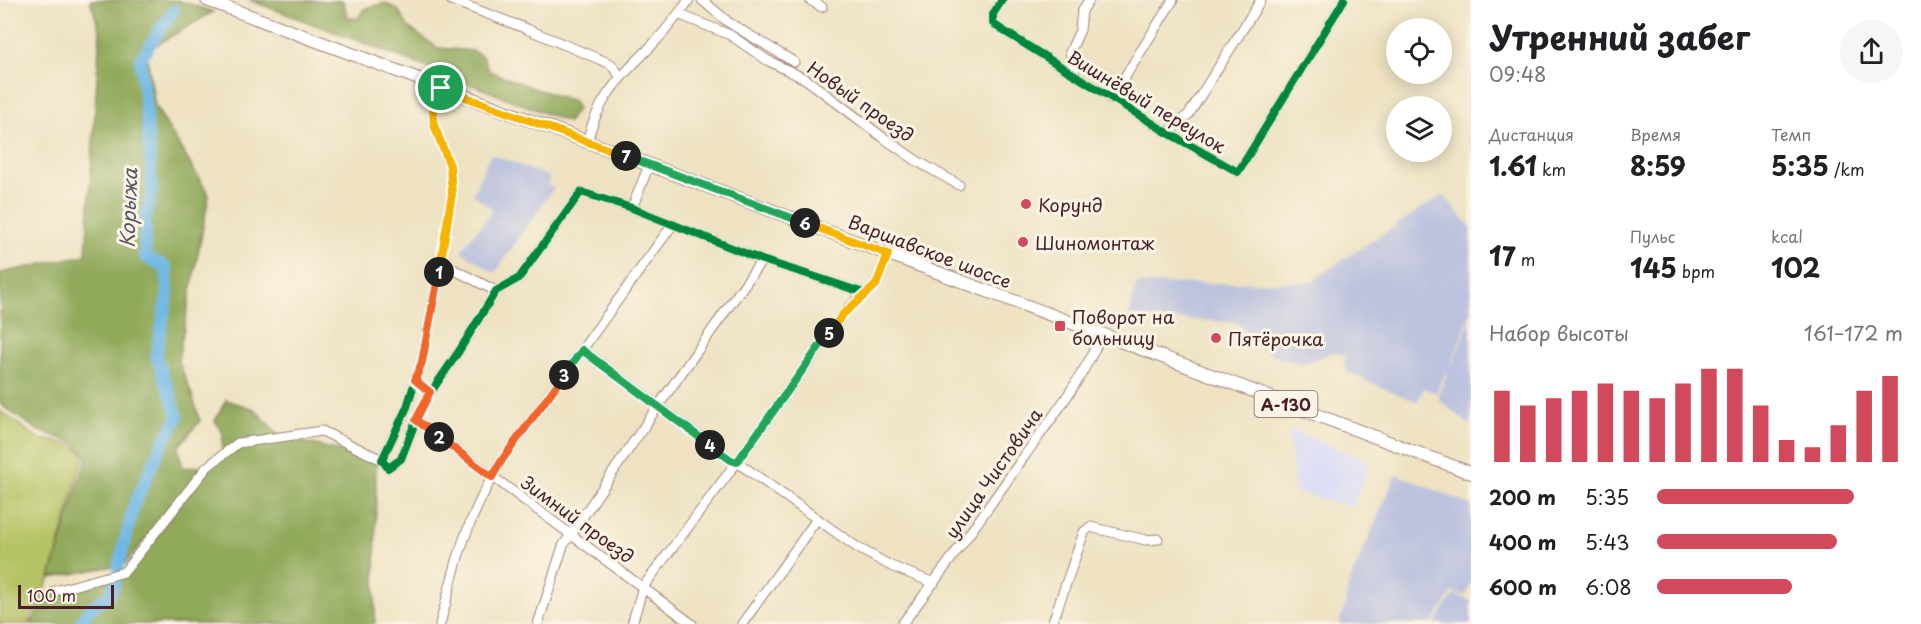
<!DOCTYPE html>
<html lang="ru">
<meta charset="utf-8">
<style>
body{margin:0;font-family:"Playpen Sans",sans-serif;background:#f6f6f6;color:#202124;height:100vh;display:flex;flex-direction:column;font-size:22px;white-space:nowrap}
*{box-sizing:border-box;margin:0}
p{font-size:20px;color:#757577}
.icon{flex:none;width:33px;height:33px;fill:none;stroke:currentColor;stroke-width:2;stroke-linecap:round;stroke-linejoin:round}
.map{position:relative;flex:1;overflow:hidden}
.sheet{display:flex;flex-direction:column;background:#fff;width:450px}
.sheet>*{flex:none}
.fabs{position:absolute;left:1386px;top:18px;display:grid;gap:12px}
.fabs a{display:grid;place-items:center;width:66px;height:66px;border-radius:50%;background:#fff;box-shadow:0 3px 15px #0003;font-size:30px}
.scale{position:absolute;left:18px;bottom:15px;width:96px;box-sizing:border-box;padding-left:6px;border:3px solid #4a1f2b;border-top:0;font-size:16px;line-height:21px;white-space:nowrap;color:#4a1f2b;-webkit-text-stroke:4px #fcf5e5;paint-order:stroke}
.pin{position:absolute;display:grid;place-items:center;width:51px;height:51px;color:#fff;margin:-26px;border:3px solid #fff;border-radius:50%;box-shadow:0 2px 6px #0007}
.km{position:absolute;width:30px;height:30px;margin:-15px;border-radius:50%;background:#222;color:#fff;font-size:16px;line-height:30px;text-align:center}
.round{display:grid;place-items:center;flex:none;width:63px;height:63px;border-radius:32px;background:#f6f6f6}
.summary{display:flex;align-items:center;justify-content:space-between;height:102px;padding:0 18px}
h1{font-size:33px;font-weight:700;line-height:45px}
.figures{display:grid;grid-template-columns:repeat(3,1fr);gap:9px;height:102px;padding:6px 18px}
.figures div{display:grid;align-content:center}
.figures b{font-size:26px;font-weight:700}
.figures small{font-size:16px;font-weight:400}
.figures p{font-size:16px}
.chart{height:168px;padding:12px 18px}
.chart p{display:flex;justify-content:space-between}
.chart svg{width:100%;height:108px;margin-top:6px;stroke:#d1495b;stroke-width:6}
ul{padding:0 18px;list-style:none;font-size:20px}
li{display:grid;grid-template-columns:96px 72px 1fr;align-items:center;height:45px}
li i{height:15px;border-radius:8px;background:#d1495b}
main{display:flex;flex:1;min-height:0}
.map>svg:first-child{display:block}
</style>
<main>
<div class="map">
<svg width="1471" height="624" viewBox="0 0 1471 624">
<rect width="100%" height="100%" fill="#fcf5e5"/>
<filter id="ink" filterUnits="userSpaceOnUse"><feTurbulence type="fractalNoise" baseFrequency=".0167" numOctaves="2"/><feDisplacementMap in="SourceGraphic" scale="12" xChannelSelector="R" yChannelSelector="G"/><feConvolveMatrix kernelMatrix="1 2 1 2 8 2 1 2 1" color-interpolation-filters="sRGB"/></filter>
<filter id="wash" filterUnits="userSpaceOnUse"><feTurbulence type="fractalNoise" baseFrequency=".008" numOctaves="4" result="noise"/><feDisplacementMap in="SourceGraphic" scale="24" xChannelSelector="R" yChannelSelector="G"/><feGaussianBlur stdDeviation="1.35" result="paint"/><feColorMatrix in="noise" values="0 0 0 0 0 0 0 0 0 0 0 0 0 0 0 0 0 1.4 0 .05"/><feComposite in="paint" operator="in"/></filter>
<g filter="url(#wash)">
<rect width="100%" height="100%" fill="#eee2c2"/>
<path fill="#d4d8f9" d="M 1289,429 L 1370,461 L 1353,507 L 1295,492 Z"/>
<g fill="#bdc3de">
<path d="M 490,154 L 550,177 L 547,184 L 554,188 L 495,273 L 461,251 L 493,210 L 473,194 Z"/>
<path d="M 1444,195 L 1471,227 L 1471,313 L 1451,364 L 1452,365 L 1471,318 L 1471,426 L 1441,402 L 1438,396 L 1448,372 L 1445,374 L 1436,393 L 1424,388 L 1417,402 L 1347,373 L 1344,361 L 1346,356 L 1335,352 L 1302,364 L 1272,355 L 1235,322 L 1164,319 L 1129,315 L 1136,284 L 1312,282 L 1323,273 L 1428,204 Z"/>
<path d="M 1396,474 L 1471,505 L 1471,582 L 1465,596 L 1453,592 L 1431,624 L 1339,624 L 1345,605 L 1348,586 Z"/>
<path d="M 1454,594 L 1471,601 L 1471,624 L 1434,624 Z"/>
</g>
<path fill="#b6c365" stroke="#807148" stroke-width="1.5" d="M 0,411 L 39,439 L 70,444 L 84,454 L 50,578 L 28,624 L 0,624 Z"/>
<g fill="#90a95a" stroke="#6d6442" stroke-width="1.5">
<path d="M 90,0 L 177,0 L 213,12 L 146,51 L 155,106 L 209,195 L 178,360 L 192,395 L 200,421 L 178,447 L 183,468 L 204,466 L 125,564 L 50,578 L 87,456 L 73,442 L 39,431 L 0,404 L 0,273 L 86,255 L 100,31 Z"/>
<path d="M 249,0 L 343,1 L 348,17 L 357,19 L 366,8 L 386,3 L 399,11 L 408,27 L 438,48 L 473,51 L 483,57 L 489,71 L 536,89 L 574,101 L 577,109 L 568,122 L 364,43 Z"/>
<path d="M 226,400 L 254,409 L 281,437 L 376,459 L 375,624 L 31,624 L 47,593 L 66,593 L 127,574 L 222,452 L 223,433 L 215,421 Z"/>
</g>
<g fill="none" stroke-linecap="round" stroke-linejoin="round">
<g stroke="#6eb7e6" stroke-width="12">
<path d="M 118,568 L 134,505 L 162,444 L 178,417 L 156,355 L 168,293 L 166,267 L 145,257 L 145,222 L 152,190 L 147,120 L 140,59 L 174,10"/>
<path d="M 79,624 L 91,608 L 111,593 L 115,580"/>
</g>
</g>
</g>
<g filter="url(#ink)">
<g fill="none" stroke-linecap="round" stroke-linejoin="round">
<g stroke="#9c8076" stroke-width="11">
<g id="minor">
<path d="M 451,0 L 522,27 L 611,64 L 620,76"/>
<path d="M 702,0 L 728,22 L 794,62"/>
<path d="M 810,0 L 822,7"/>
<path d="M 1002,0 L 993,14 L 993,23 L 999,28 L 1168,133 L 1238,172 L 1344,0"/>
<path d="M 678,14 L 730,35 L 767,60 L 807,80 L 881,136 L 917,161 L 959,185"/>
<path d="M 1076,76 L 1070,52 L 1080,30 L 1082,11 L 1089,0"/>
<path d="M 441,88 L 433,111 L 433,125 L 450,166 L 452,194 L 441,263 L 421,362 L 407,407 L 382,460 L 388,468 L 401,459 L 416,420 L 431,392 L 459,351 L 496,291 L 519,278 L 581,192 L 632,208 L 762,260 L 813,276 L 864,293 L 876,285 L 888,254"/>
<path d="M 1111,99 L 1173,0"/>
<path d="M 1168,133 L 1189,114 L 1261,0"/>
<path d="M 587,142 C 600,91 624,75 657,40 C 669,27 679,13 689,0"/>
<path d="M 632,208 L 649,165"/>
<path d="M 441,263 L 496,291"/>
<path d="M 582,350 L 731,460 L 737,462 L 858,548 L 891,566 L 934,583"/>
<path d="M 416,420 L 692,624"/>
<path d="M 55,591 L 124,572 L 207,467 L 238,443 L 322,431 L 382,460"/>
<path d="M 440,624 C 448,596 454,567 464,539 C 474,511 487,485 502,460 L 673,224"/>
<path d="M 538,624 L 563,546 L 658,406 L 762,260"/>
<path d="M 632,624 L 643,587 L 737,462 L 843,314 L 864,293"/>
<path d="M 742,624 L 817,519"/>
<path d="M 902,624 C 944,570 984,514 1023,458 C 1051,419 1083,379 1101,335"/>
<path d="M 1052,624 L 1084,532 L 1090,527 L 1146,540 L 1158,539"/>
</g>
</g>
<g stroke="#9c8076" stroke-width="14">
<path id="major" d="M 207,0 L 934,271 L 1471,473"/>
</g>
<use href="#minor" stroke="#fff" stroke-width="9"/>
<use href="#major" stroke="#fff" stroke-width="12"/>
<g stroke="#fcf5e5" stroke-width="11">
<g id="cycleway">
<path d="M 1002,0 L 993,14 L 993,23 L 999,28 L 1168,133 L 1238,172 L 1344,0"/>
<path d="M 441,88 L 433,111 L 433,125 L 450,166 L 452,194 L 441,263 L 421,362 L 407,407 L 382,460 L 388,468 L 401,459 L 416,420 L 431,392 L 459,351 L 496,291 L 519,278 L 581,192 L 632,208 L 762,260 L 813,276 L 864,293 L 876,285 L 888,254"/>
</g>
</g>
<use href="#cycleway" stroke="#00873e" stroke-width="8"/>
</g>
</g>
<g fill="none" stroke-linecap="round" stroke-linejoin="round" filter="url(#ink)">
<g stroke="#fff" stroke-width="12">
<path id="split-1" d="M 439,272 L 452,194 L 450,166 L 434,125 L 433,111 L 441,88"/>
</g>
<g stroke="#fff" stroke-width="12">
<path id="split-2" d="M 439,272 L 422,362 L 415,380 L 430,392 L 416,420 L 439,437"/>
</g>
<g stroke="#fff" stroke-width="12">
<path id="split-3" d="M 439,437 L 492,477 L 502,460 L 564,375"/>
</g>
<g stroke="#fff" stroke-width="12">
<path id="split-4" d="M 564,375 L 582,350 L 710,445"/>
</g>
<g stroke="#fff" stroke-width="12">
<path id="split-5" d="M 710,445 L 731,460 L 737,462 L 829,333"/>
</g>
<g stroke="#fff" stroke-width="12">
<path id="split-6" d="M 805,223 L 888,254 L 876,285 L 843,314 L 829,333"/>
</g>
<g stroke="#fff" stroke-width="12">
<path id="split-7" d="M 626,156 L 805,223"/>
</g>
<g stroke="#fff" stroke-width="12">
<path id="split-8" d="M 441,88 L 626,156"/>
</g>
<use href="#split-1" stroke="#f5b400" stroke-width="8"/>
<use href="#split-2" stroke="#f0652b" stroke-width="8"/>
<use href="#split-3" stroke="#f0652b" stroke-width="8"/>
<use href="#split-4" stroke="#22a559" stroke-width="8"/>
<use href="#split-5" stroke="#22a559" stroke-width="8"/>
<use href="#split-6" stroke="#f5b400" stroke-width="8"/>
<use href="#split-7" stroke="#22a559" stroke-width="8"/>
<use href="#split-8" stroke="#f5b400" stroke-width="8"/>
</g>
<g fill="#d1495b" stroke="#fcf5e5" stroke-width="2">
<circle cx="1026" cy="204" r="6"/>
<circle cx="1023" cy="242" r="6"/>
<rect x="1054" y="320" width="12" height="12" rx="3"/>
<circle cx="1216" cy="338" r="6"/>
</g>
<g text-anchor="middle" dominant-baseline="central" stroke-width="6" stroke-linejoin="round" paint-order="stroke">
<rect fill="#fcf5e5" stroke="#7f5f63" stroke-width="1.5" x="1254.5" y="391" width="63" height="26" rx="4.5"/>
<g font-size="16" font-weight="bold" fill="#4a1f2b">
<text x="1286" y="404">А-130</text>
</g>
<g font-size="18" fill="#4a1f2b" stroke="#fcf5e5">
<text transform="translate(861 101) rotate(35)">Новый проезд</text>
<text transform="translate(1147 101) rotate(31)">Вишнёвый переулок</text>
<text transform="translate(930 251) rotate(21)">Варшавское шоссе</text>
<text transform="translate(993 473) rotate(-55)">улица Чистовича</text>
<text transform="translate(578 519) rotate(36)">Зимний проезд</text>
</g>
<g font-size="18" fill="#4a1f2b" stroke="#fcf5e5" text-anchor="start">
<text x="1038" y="204">Корунд</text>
<text x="1035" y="242">Шиномонтаж</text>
<text x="1072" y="316">Поворот на<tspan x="1072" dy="21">больницу</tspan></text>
<text x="1228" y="338">Пятёрочка</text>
</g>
<g font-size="20" font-style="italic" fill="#57546c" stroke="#fcf5e5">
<text transform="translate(128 208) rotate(-88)">Корыжа</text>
</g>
</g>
</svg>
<div class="fabs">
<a><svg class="icon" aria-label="locate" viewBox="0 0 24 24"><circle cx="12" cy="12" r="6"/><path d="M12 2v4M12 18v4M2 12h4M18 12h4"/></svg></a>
<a><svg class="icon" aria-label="layers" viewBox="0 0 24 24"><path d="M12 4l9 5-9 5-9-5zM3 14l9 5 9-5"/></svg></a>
</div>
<div class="scale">100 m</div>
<div class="pin" style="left:441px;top:88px;background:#1e9e55"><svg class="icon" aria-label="arrive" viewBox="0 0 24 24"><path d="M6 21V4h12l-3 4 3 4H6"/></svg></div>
<b class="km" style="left:439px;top:272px">1</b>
<b class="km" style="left:439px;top:437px">2</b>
<b class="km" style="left:564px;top:375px">3</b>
<b class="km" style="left:710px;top:445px">4</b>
<b class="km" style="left:829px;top:333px">5</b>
<b class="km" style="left:805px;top:223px">6</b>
<b class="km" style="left:626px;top:156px">7</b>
</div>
<section class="sheet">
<div class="summary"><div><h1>Утренний забег</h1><p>09:48</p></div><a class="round"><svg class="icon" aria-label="share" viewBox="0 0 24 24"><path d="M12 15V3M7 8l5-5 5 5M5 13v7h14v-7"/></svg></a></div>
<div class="figures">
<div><p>Дистанция</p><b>1.61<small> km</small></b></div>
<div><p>Время</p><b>8:59</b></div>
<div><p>Темп</p><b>5:35<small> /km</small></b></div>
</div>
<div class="figures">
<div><b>17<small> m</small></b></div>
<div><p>Пульс</p><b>145<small> bpm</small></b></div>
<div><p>kcal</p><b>102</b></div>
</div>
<div class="chart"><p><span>Набор высоты</span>161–172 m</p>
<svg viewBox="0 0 160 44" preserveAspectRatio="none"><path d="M5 44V15M15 44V21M25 44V18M35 44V15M45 44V12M55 44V15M65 44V18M75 44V12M85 44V6M95 44V6M105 44V21M115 44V35M125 44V38M135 44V29M145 44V15M155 44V9"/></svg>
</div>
<ul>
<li><b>200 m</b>5:35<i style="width:80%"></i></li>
<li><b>400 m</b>5:43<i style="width:73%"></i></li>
<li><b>600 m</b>6:08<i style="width:55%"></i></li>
</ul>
</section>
</main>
